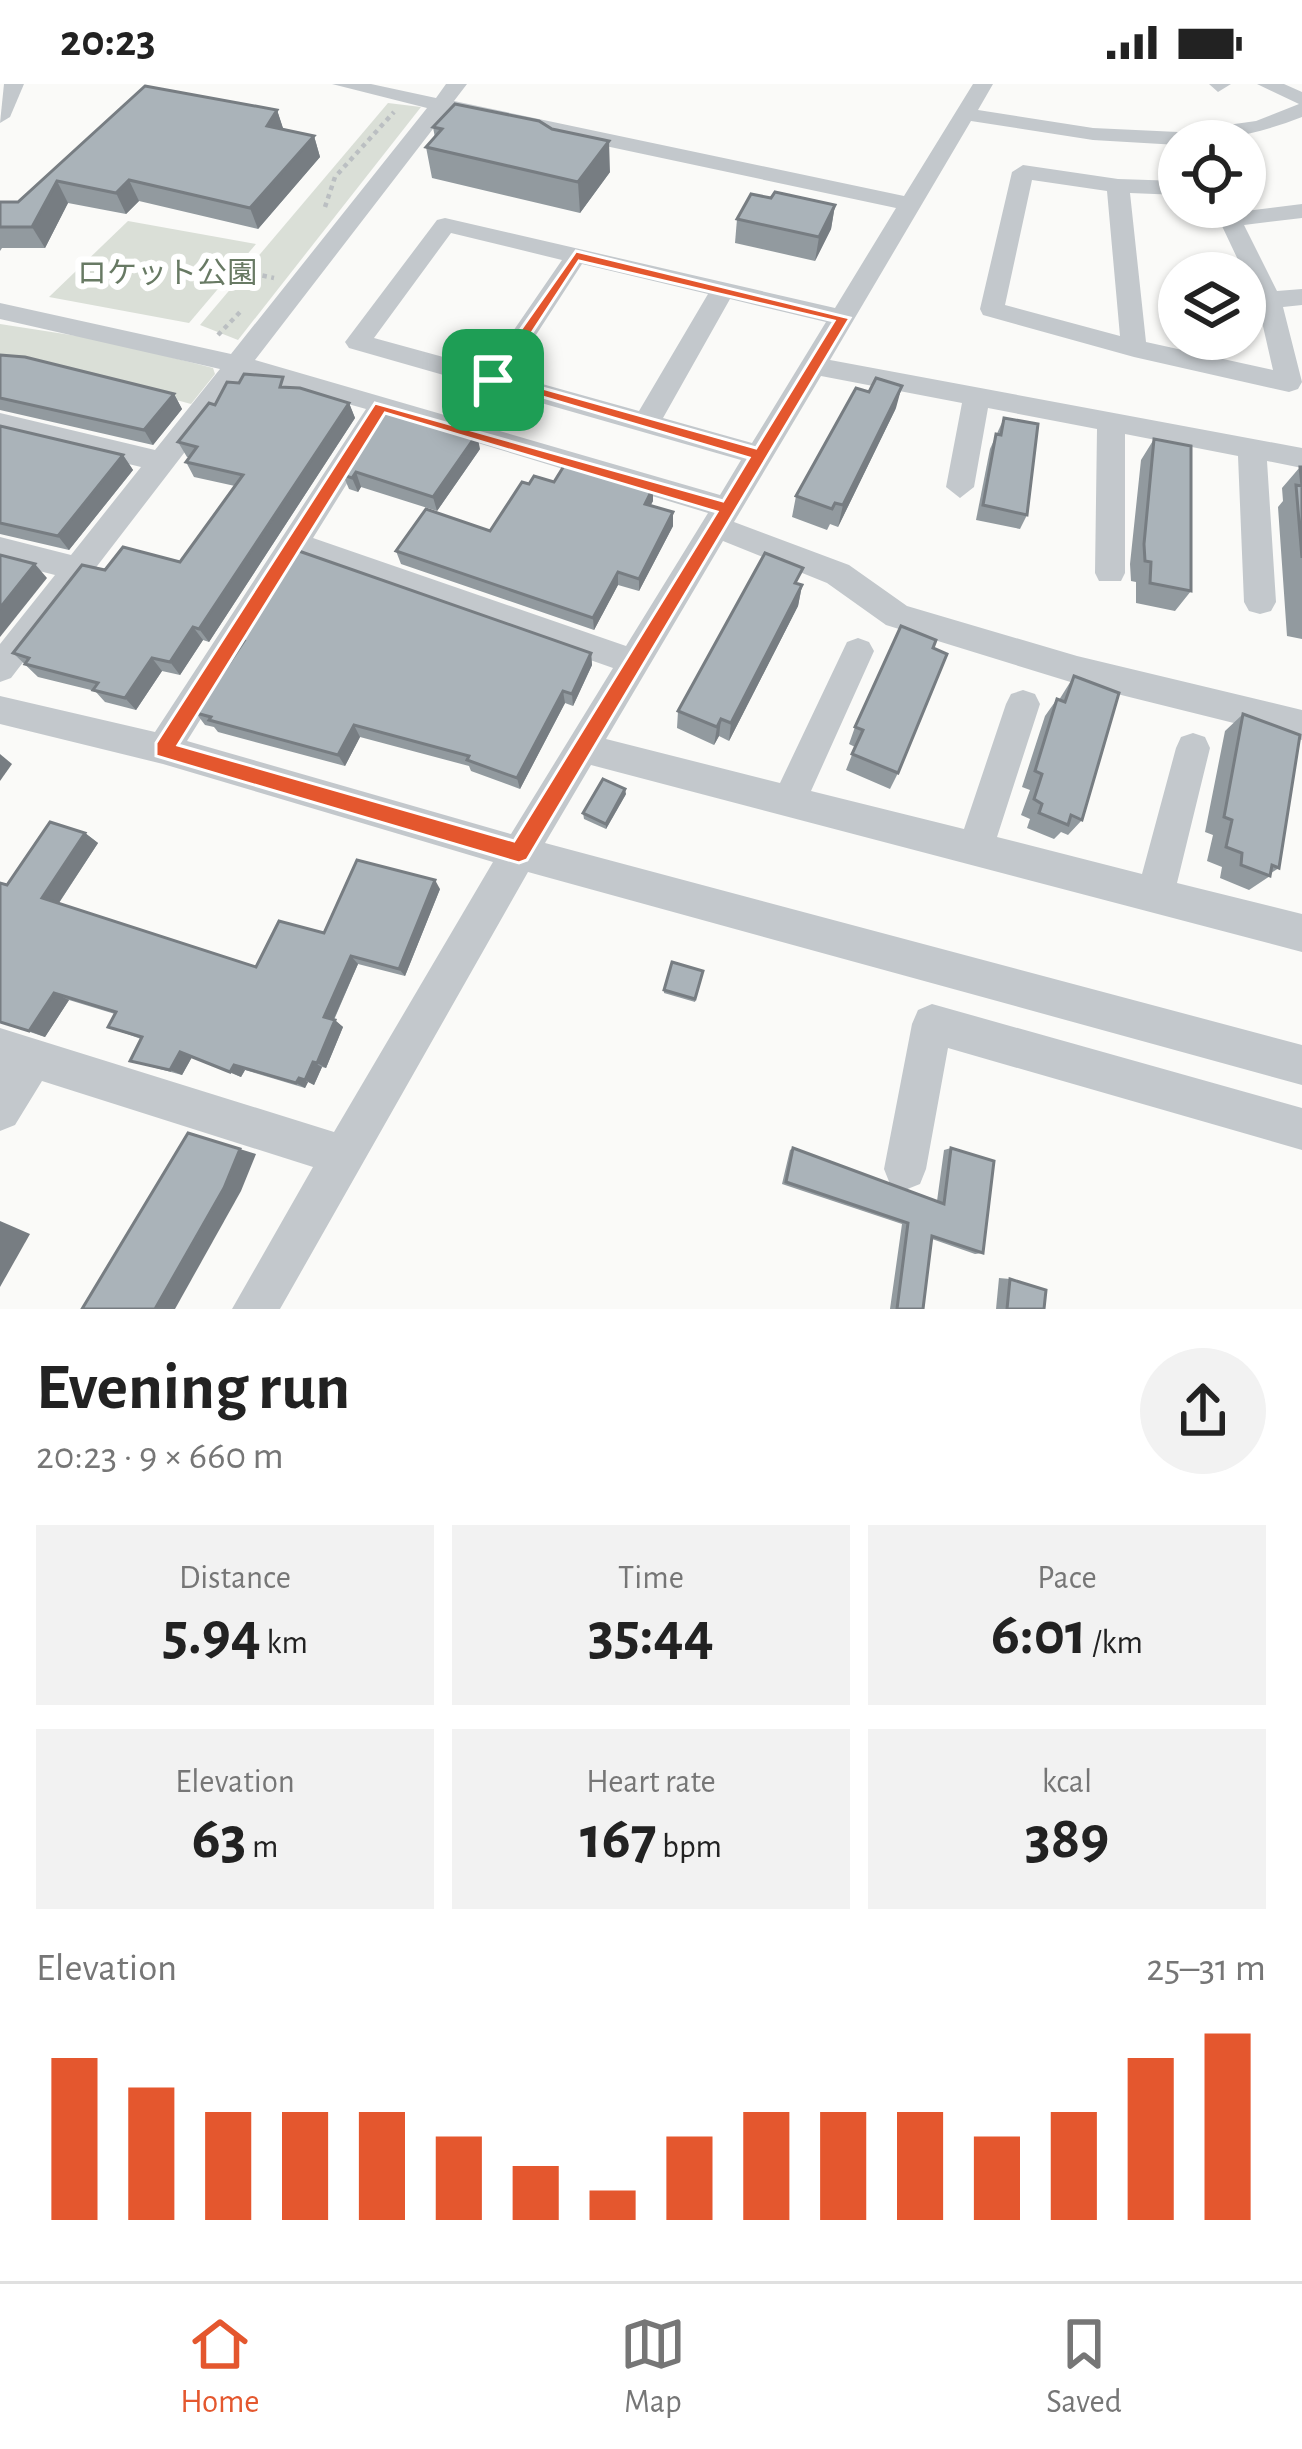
<!DOCTYPE html>
<meta charset="utf-8">
<style>
body{margin:0;font-family:"Alegreya Sans","Noto Sans JP",sans-serif;background:#f2f2f2;color:#222;height:100vh;display:flex;flex-direction:column;font-size:45px;white-space:nowrap}
*{box-sizing:border-box;margin:0}
p{font-size:39px;color:#767676}
.icon{flex:none;width:66px;height:66px;fill:none;stroke:currentColor;stroke-width:2;stroke-linecap:round;stroke-linejoin:round}
.map{position:relative;height:1225px;overflow:hidden}
.drawer{display:flex;flex-direction:column;background:#fff;flex:1}
.drawer>*{flex:none}
.tools{position:absolute;left:1158px;top:36px;display:grid;gap:24px}
.tools a{display:grid;place-items:center;width:108px;height:108px;border-radius:50%;background:#fff;box-shadow:0 3px 9px #0004;font-size:60px}
.pin{position:absolute;display:grid;place-items:center;width:102px;height:102px;color:#fff;margin:-51px;border-radius:24px;box-shadow:0 6px 18px #0006}
.round{display:grid;place-items:center;flex:none;width:126px;height:126px;border-radius:63px;background:#f2f2f2}
.overview{display:flex;align-items:center;justify-content:space-between;height:204px;padding:0 36px}
h1{font-size:66px;font-weight:700;line-height:90px}
.metrics{display:grid;grid-template-columns:repeat(3,1fr);gap:18px;height:204px;padding:12px 36px}
.metrics div{display:grid;align-content:center;border-radius:0px;background:#f2f2f2;text-align:center}
.metrics b{font-size:60px;font-weight:700}
.metrics small{font-size:33px;font-weight:400}
.metrics p{font-size:33px}
.chart{height:336px;padding:24px 36px}
.chart p{display:flex;justify-content:space-between}
.chart svg{width:100%;height:216px;margin-top:12px;stroke:#e4572e;stroke-width:6}
.status{display:flex;justify-content:space-between;align-items:center;height:84px;padding:0 60px;background:#fff;direction:ltr}
.status svg{height:33px;fill:currentColor}
.dock{display:flex;justify-content:space-around;align-items:center;height:168px;border-top:3px solid #e0e0e0;background:#fff;font-size:33px;color:#767676}
.dock a{display:grid;justify-items:center;gap:6px}
.dock .on{color:#e4572e}
.map>svg:first-child{display:block}
</style>
<div class="status"><b>20:23</b><svg viewBox="0 0 49 12"><path d="M0 12V9h3v3zM5 12V6h3v6zM10 12V3h3v9zM15 12V0h3v12zM26 1h20v11H26zM47 4h2v5h-2z"/></svg></div>
<div class="map">
<svg width="1302" height="1225" viewBox="0 0 1302 1225">
<rect width="100%" height="100%" fill="#fafaf8"/>
<g fill="#dadfd7">
<path d="M 388,19 L 421,23 L 238,256 L 200,241 Z"/>
<path d="M 128,137 L 256,160 L 189,239 L 49,213 Z"/>
<path d="M 0,240 L 103,256 L 213,284 L 215,290 L 191,320 L 30,276 L 0,273 Z"/>
</g>
<g fill="none" stroke-linecap="round" stroke-linejoin="round">
<g stroke="#bbbfc2" stroke-width="4.5" stroke-dasharray="4.5 4.5" stroke-linecap="butt">
<path d="M 325,123 L 335,93 L 394,28"/>
<path d="M 236,186 L 274,194"/>
<path d="M 218,251 L 242,226"/>
</g>
<g fill="#c3c8cc" fill-rule="evenodd">
<path d="M 4,0 L 24,0 L 10,33 L 0,39 Z"/>
<path d="M 332,0 L 371,0 L 436,14 L 446,0 L 467,0 L 454,17 L 904,112 L 973,0 L 993,0 L 978,26 L 1093,44 L 1178,48 L 1256,37 L 1299,20 L 1257,0 L 1284,0 L 1302,8 L 1302,33 C 1261,49 1223,57 1179,57 L 1178,61 L 1093,56 L 971,37 L 830,276 L 1302,364 L 1302,384 L 1267,377 L 1276,518 L 1271,527 L 1260,530 L 1249,527 L 1244,518 L 1238,372 L 1125,350 L 1125,489 L 1121,497 L 1099,497 L 1095,489 L 1097,345 L 988,324 L 974,403 L 960,414 L 946,403 L 962,319 L 821,292 L 734,438 L 849,481 L 907,522 L 1077,572 L 1302,626 L 1302,656 L 1077,600 L 886,541 L 827,499 L 723,457 L 606,655 L 780,699 L 847,558 L 858,554 L 869,558 L 874,567 L 811,707 L 964,745 L 1006,620 L 1011,610 L 1023,606 L 1035,610 L 1040,620 L 997,753 L 1142,790 L 1176,664 L 1181,653 L 1193,649 L 1205,653 L 1210,664 L 1177,799 L 1302,830 L 1302,868 L 591,681 L 545,759 L 1302,961 L 1302,1001 L 528,788 L 280,1225 L 232,1225 L 313,1083 L 42,997 L 15,1041 L 0,1047 L 0,944 L 334,1048 L 493,778 L 163,680 L 0,640 L 0,612 L 155,648 L 366,325 L 244,291 L 11,594 L 0,598 L 0,560 L 55,491 L 0,477 L 0,453 L 71,471 L 141,383 L 0,349 L 0,329 L 155,366 L 220,285 L 0,235 L 0,219 L 231,270 L 427,24 ZM 446,28 L 896,124 L 835,224 L 445,134 L 437,136 L 345,258 L 349,264 L 741,376 L 720,411 L 255,276 ZM 451,149 L 562,176 L 487,285 L 374,254 ZM 582,180 L 708,210 L 639,327 L 510,291 ZM 730,215 L 826,238 L 752,359 L 663,334 ZM 389,332 L 708,429 L 626,562 L 313,454 ZM 301,474 L 613,584 L 511,750 L 187,657 Z"/>
<path d="M 1209,0 L 1231,0 L 1218,8 Z"/>
<path d="M 1023,81 L 1118,95 L 1179,97 L 1179,111 L 1130,109 L 1146,258 L 1273,286 L 1257,216 L 1213,123 L 1235,123 L 1238,128 L 1302,120 L 1302,134 L 1244,141 L 1277,207 L 1302,205 L 1302,221 L 1283,223 L 1302,298 L 1298,305 L 1289,308 L 1134,273 L 983,231 L 980,225 L 1012,88 ZM 1032,96 L 1107,107 L 1120,252 L 1005,221 Z"/>
<path d="M 932,920 L 1302,1024 L 1302,1066 L 948,964 L 926,1085 L 920,1100 L 905,1106 L 890,1100 L 884,1085 L 912,940 L 918,926 Z"/>
</g>
</g>
<g fill="#929a9f">
<path d="M 145,2 L 277,26 L 283,45 L 314,52 L 320,73 L 258,145 L 139,117 L 126,130 L 68,119 L 45,164 L 2,164 L 0,167 L 0,118 L 18,118 Z"/>
<path d="M 433,43 L 610,88 L 580,129 L 432,94 L 426,63 L 435,54 Z"/>
<path d="M 771,114 L 835,121 L 831,145 L 815,177 L 735,159 L 737,135 Z"/>
<path d="M 0,271 L 174,310 L 182,325 L 153,361 L 0,326 Z"/>
<path d="M 287,304 L 349,319 L 355,334 L 209,558 L 203,556 L 180,591 L 162,587 L 136,626 L 105,618 L 95,607 L 38,593 L 13,569 L 105,486 L 180,478 L 235,402 L 194,393 L 186,378 L 189,373 L 187,373 L 178,358 L 215,321 Z"/>
<path d="M 896,324 L 838,443 L 830,440 L 827,446 L 792,433 L 796,412 Z"/>
<path d="M 1004,334 L 1027,431 L 1020,445 L 976,436 L 990,365 Z"/>
<path d="M 0,342 L 123,371 L 133,386 L 69,466 L 0,450 Z"/>
<path d="M 1154,355 L 1191,507 L 1175,527 L 1136,519 L 1136,498 L 1131,497 L 1130,480 L 1141,376 Z"/>
<path d="M 480,365 L 437,427 L 361,403 L 358,408 L 349,405 L 343,391 Z"/>
<path d="M 1300,383 L 1302,383 L 1302,555 L 1287,552 L 1278,423 L 1283,417 L 1282,404 Z"/>
<path d="M 554,398 L 653,404 L 653,417 L 650,421 L 673,428 L 673,442 L 639,507 L 618,501 L 594,546 L 401,480 L 396,467 L 490,447 Z"/>
<path d="M 800,501 L 802,502 L 798,522 L 729,657 L 719,652 L 714,661 L 677,644 L 678,627 Z"/>
<path d="M 239,556 L 591,569 L 592,581 L 573,622 L 565,619 L 520,705 L 471,687 L 469,682 L 360,653 L 345,682 L 218,648 L 214,643 L 205,641 L 196,629 L 242,560 Z"/>
<path d="M 933,564 L 898,689 L 890,705 L 846,686 L 855,663 L 849,660 L 855,643 Z"/>
<path d="M 1074,592 L 1082,736 L 1068,751 L 1061,748 L 1054,755 L 1027,744 L 1030,735 L 1021,731 L 1030,706 L 1022,703 L 1045,632 L 1057,615 L 1059,616 Z"/>
<path d="M 1243,630 L 1279,784 L 1271,789 L 1270,792 L 1249,806 L 1220,794 L 1222,783 L 1207,777 L 1213,751 L 1205,748 L 1225,647 Z"/>
<path d="M 626,710 L 606,745 L 584,735 L 583,729 Z"/>
<path d="M 85,749 L 98,759 L 59,819 L 256,883 L 324,849 L 440,805 L 405,892 L 358,880 L 334,936 L 343,943 L 326,984 L 322,983 L 314,1001 L 308,998 L 305,1004 L 245,986 L 241,993 L 192,973 L 182,991 L 130,977 L 141,955 L 108,943 L 115,930 L 69,916 L 45,953 L 0,938 L 7,801 Z"/>
<path d="M 703,887 L 695,918 L 664,909 L 664,906 Z"/>
<path d="M 793,1064 L 937,1117 L 944,1066 L 951,1064 L 983,1169 L 975,1170 L 932,1155 L 923,1225 L 890,1225 L 902,1140 L 782,1100 L 790,1066 Z"/>
<path d="M 999,1194 L 1010,1195 L 1044,1225 L 996,1225 Z"/>
</g>
<g fill="#777d82">
<path d="M 277,26 L 284,47 L 267,42 Z"/>
<path d="M 314,52 L 320,73 L 258,145 L 250,124 Z"/>
<path d="M 609,57 L 610,88 L 580,129 L 578,98 Z"/>
<path d="M 129,96 L 139,117 L 126,130 L 116,109 Z"/>
<path d="M 57,97 L 68,119 L 45,164 L 32,143 Z"/>
<path d="M 835,121 L 831,145 L 815,177 L 819,153 Z"/>
<path d="M 902,302 L 896,324 L 838,443 L 843,421 Z"/>
<path d="M 174,310 L 182,325 L 153,361 L 144,346 Z"/>
<path d="M 349,319 L 355,334 L 209,558 L 199,545 Z"/>
<path d="M 477,350 L 480,365 L 437,427 L 433,413 Z"/>
<path d="M 123,371 L 133,386 L 69,466 L 58,452 Z"/>
<path d="M 356,388 L 361,403 L 358,408 L 352,394 Z"/>
<path d="M 653,404 L 653,417 L 645,433 L 645,420 Z"/>
<path d="M 673,428 L 673,442 L 639,507 L 639,495 Z"/>
<path d="M 35,480 L 47,494 L 0,553 L 0,524 Z"/>
<path d="M 618,488 L 618,501 L 594,546 L 593,534 Z"/>
<path d="M 802,501 L 798,522 L 729,657 L 731,639 Z"/>
<path d="M 193,543 L 203,556 L 180,591 L 170,578 Z"/>
<path d="M 591,569 L 592,581 L 573,622 L 572,610 Z"/>
<path d="M 152,574 L 162,587 L 136,626 L 125,614 Z"/>
<path d="M 563,607 L 565,619 L 520,705 L 517,694 Z"/>
<path d="M 721,635 L 719,652 L 714,661 L 717,643 Z"/>
<path d="M 354,641 L 360,653 L 345,682 L 338,671 Z"/>
<path d="M 0,670 L 12,680 L 0,697 Z"/>
<path d="M 625,705 L 626,710 L 606,745 L 606,740 Z"/>
<path d="M 85,749 L 98,759 L 56,823 L 42,814 Z"/>
<path d="M 435,796 L 440,805 L 405,892 L 399,885 Z"/>
<path d="M 351,872 L 358,880 L 332,939 L 324,933 Z"/>
<path d="M 54,909 L 69,916 L 45,953 L 29,947 Z"/>
<path d="M 335,936 L 343,943 L 326,984 L 317,979 Z"/>
<path d="M 180,968 L 192,973 L 182,991 L 170,986 Z"/>
<path d="M 313,978 L 322,983 L 314,1001 L 305,996 Z"/>
<path d="M 234,981 L 245,986 L 241,993 L 230,988 Z"/>
<path d="M 299,994 L 308,998 L 305,1004 L 296,999 Z"/>
<path d="M 188,1049 L 256,1070 L 241,1107 L 175,1225 L 155,1225 Z"/>
<path d="M 0,1137 L 30,1150 L 0,1203 Z"/>
</g>
<g fill="#aab3b9" stroke="#777d82" stroke-width="3">
<path d="M 145,2 L 277,26 L 267,42 L 314,52 L 250,124 L 129,96 L 116,109 L 57,97 L 32,143 L 0,143 L 0,118 L 18,118 Z"/>
<path d="M 455,20 L 539,37 L 552,45 L 609,57 L 578,98 L 426,63 L 442,45 L 433,43 Z"/>
<path d="M 775,108 L 835,121 L 819,153 L 737,135 L 751,110 L 771,114 Z"/>
<path d="M 0,271 L 25,273 L 174,310 L 144,346 L 0,314 Z"/>
<path d="M 244,290 L 283,293 L 280,303 L 300,304 L 349,319 L 199,545 L 193,543 L 170,578 L 152,574 L 125,614 L 93,606 L 98,599 L 25,580 L 29,574 L 13,569 L 82,481 L 105,486 L 123,463 L 180,478 L 243,391 L 186,378 L 197,363 L 178,358 L 209,319 L 215,321 L 227,298 L 239,299 Z"/>
<path d="M 876,294 L 902,302 L 843,421 L 835,419 L 832,425 L 796,412 L 856,304 L 869,308 Z"/>
<path d="M 385,326 L 477,350 L 433,413 L 356,388 L 352,394 L 343,391 Z"/>
<path d="M 1004,334 L 1038,340 L 1027,431 L 983,421 L 996,350 L 1001,351 Z"/>
<path d="M 0,342 L 123,371 L 58,452 L 0,439 Z"/>
<path d="M 1154,355 L 1191,362 L 1191,507 L 1150,499 L 1151,478 L 1145,477 L 1144,460 Z"/>
<path d="M 567,377 L 653,404 L 645,420 L 673,428 L 639,495 L 618,488 L 593,534 L 396,467 L 426,425 L 490,447 L 522,398 L 529,400 L 534,392 L 554,398 Z"/>
<path d="M 1300,383 L 1302,383 L 1302,474 L 1296,401 L 1302,402 Z"/>
<path d="M 296,466 L 591,569 L 572,610 L 563,607 L 517,694 L 467,676 L 469,672 L 354,641 L 338,671 L 209,636 L 211,633 L 196,629 L 244,557 L 239,556 Z"/>
<path d="M 765,469 L 803,484 L 795,499 L 802,501 L 731,639 L 721,635 L 717,643 L 678,627 Z"/>
<path d="M 0,471 L 35,480 L 0,524 Z"/>
<path d="M 901,542 L 936,556 L 933,564 L 947,570 L 898,689 L 852,670 L 863,646 L 855,643 Z"/>
<path d="M 1074,592 L 1119,609 L 1082,736 L 1071,731 L 1068,741 L 1039,729 L 1042,720 L 1034,715 L 1042,690 L 1035,687 L 1057,615 L 1065,618 Z"/>
<path d="M 1243,630 L 1300,651 L 1279,784 L 1272,781 L 1270,792 L 1241,781 L 1242,769 L 1226,763 L 1232,736 L 1224,733 Z"/>
<path d="M 603,695 L 625,705 L 606,740 L 583,729 Z"/>
<path d="M 50,738 L 85,749 L 42,814 L 256,883 L 279,837 L 324,849 L 357,776 L 435,796 L 399,885 L 351,872 L 324,933 L 335,936 L 317,979 L 313,978 L 305,996 L 299,994 L 296,999 L 234,981 L 230,988 L 180,968 L 170,986 L 130,977 L 142,953 L 108,943 L 116,928 L 54,909 L 29,947 L 0,938 L 0,799 L 7,801 Z"/>
<path d="M 672,878 L 703,887 L 695,915 L 664,906 Z"/>
<path d="M 188,1049 L 240,1065 L 224,1104 L 155,1225 L 82,1225 Z"/>
<path d="M 793,1064 L 944,1120 L 951,1064 L 994,1077 L 983,1169 L 932,1152 L 923,1225 L 897,1225 L 908,1139 L 786,1098 Z"/>
<path d="M 1010,1195 L 1046,1206 L 1044,1225 L 1007,1225 Z"/>
</g>
<path fill="#e4572e" stroke="#fff" stroke-width="3" fill-rule="evenodd" d="M 576,167 L 850,234 L 527,776 L 519,779 L 156,672 L 156,659 L 375,319 L 723,417 L 749,374 L 485,296 ZM 579,177 L 834,237 L 756,364 L 503,293 ZM 385,329 L 717,428 L 514,757 L 178,661 Z"/>
<g text-anchor="middle" dominant-baseline="central" stroke-width="12" stroke-linejoin="round" paint-order="stroke">
<g font-size="30" fill="#687a64" stroke="#fff">
<text x="167" y="190">ロケット公園</text>
</g>
</g>
</svg>
<div class="tools">
<a><svg class="icon" aria-label="locate" viewBox="0 0 24 24"><circle cx="12" cy="12" r="6"/><path d="M12 2v4M12 18v4M2 12h4M18 12h4"/></svg></a>
<a><svg class="icon" aria-label="layers" viewBox="0 0 24 24"><path d="M12 4l9 5-9 5-9-5zM3 14l9 5 9-5"/></svg></a>
</div>
<div class="pin" style="left:493px;top:296px;background:#1e9e55"><svg class="icon" aria-label="arrive" viewBox="0 0 24 24"><path d="M6 21V4h12l-3 4 3 4H6"/></svg></div>
</div>
<section class="drawer">
<div class="overview"><div><h1>Evening run</h1><p>20:23 · 9 × 660 m</p></div><a class="round"><svg class="icon" aria-label="share" viewBox="0 0 24 24"><path d="M12 15V3M7 8l5-5 5 5M5 13v7h14v-7"/></svg></a></div>
<div class="metrics">
<div><p>Distance</p><b>5.94<small> km</small></b></div>
<div><p>Time</p><b>35:44</b></div>
<div><p>Pace</p><b>6:01<small> /km</small></b></div>
</div>
<div class="metrics">
<div><p>Elevation</p><b>63<small> m</small></b></div>
<div><p>Heart rate</p><b>167<small> bpm</small></b></div>
<div><p>kcal</p><b>389</b></div>
</div>
<div class="chart"><p><span>Elevation</span>25–31 m</p>
<svg viewBox="0 0 160 44" preserveAspectRatio="none"><path d="M5 44V11M15 44V17M25 44V22M35 44V22M45 44V22M55 44V27M65 44V33M75 44V38M85 44V27M95 44V22M105 44V22M115 44V22M125 44V27M135 44V22M145 44V11M155 44V6"/></svg>
</div>
</section>
<nav class="dock">
<a class="on"><svg class="icon" aria-label="home" viewBox="0 0 24 24"><path d="M3 11l9-7 9 7M6 9v11h12V9"/></svg>Home</a>
<a><svg class="icon" aria-label="map" viewBox="0 0 24 24"><path d="M3 6l6-2 6 2 6-2v14l-6 2-6-2-6 2zM9 4v14M15 6v14"/></svg>Map</a>
<a><svg class="icon" aria-label="saved" viewBox="0 0 24 24"><path d="M7 4h10v16l-5-4-5 4z"/></svg>Saved</a>
</nav>
